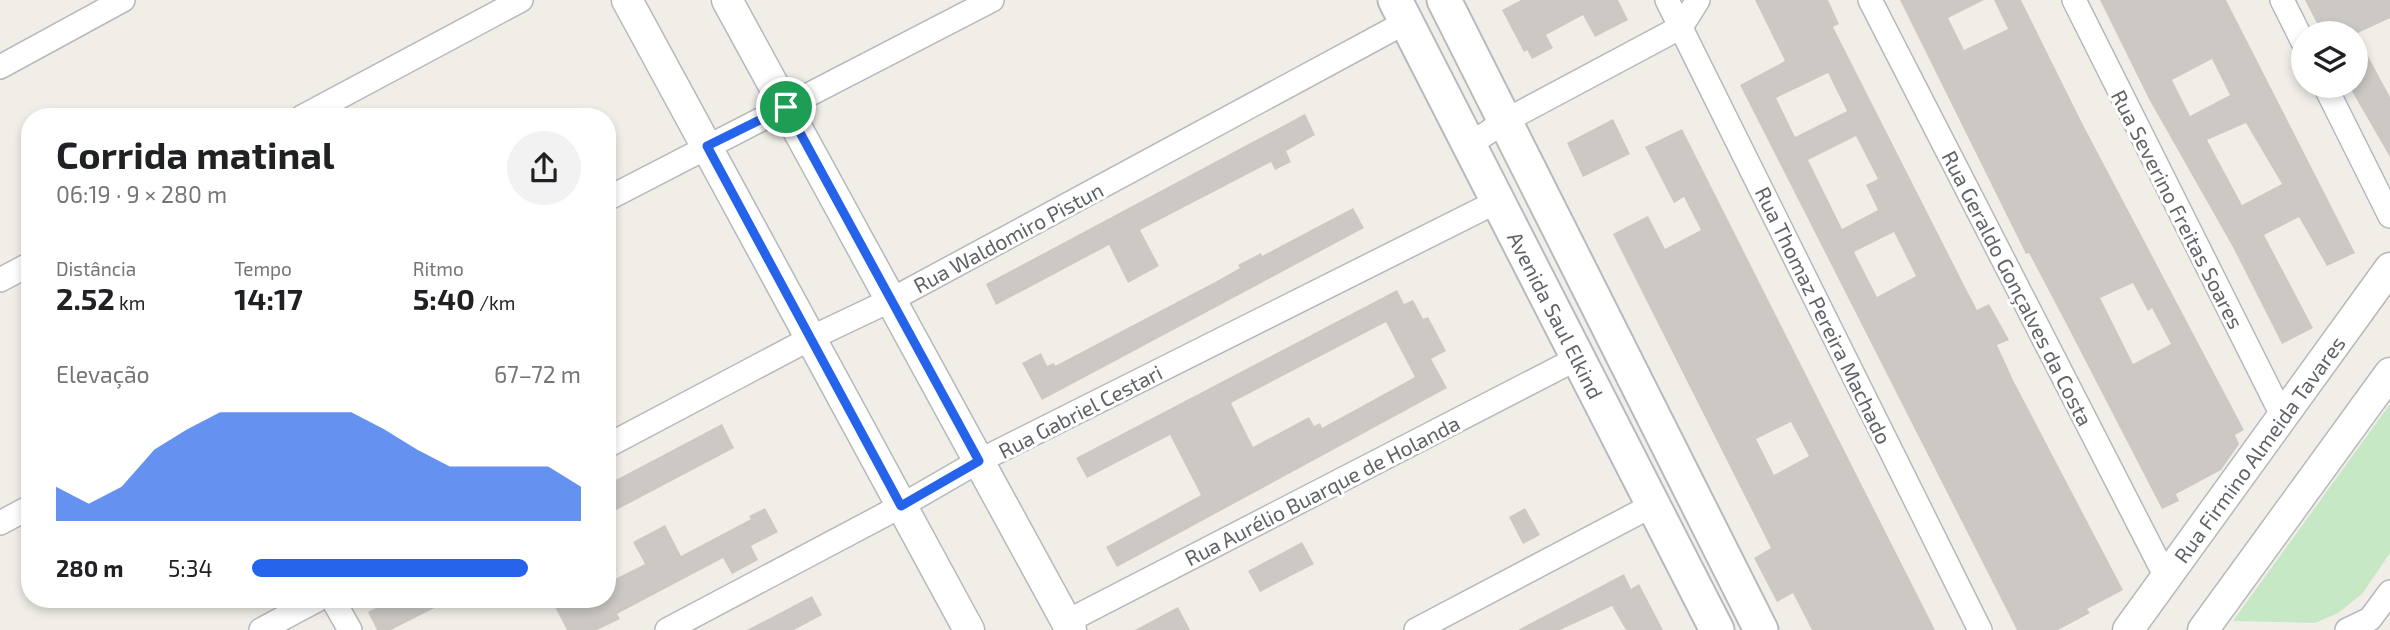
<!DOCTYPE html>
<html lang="pt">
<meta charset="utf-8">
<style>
body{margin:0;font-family:"Exo 2",sans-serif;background:#f2f2f2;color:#202124;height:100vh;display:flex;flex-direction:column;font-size:26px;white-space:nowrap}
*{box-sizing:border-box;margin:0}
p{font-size:23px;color:#757577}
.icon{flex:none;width:38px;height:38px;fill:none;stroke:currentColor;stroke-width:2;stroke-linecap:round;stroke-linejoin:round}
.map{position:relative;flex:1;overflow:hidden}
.details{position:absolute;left:21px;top:108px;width:595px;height:500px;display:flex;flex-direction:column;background:#fff;border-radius:28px;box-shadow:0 4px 10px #0003}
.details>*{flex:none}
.controls{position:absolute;left:2291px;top:21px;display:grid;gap:14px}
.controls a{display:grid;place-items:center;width:77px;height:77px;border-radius:50%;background:#fff;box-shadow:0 4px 10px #0003;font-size:35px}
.pin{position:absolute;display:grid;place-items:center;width:60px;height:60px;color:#fff;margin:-30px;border:4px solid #fff;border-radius:50%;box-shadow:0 2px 7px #0007}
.round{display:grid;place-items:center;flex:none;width:74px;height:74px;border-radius:37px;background:#f2f2f2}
.head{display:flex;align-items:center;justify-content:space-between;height:119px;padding:0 35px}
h1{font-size:38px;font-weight:700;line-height:52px}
.metrics{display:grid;grid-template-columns:repeat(3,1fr);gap:10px;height:119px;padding:7px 35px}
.metrics div{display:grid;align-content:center}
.metrics b{font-size:30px;font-weight:700}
.metrics small{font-size:19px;font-weight:400}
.metrics p{font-size:19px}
.chart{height:196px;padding:14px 35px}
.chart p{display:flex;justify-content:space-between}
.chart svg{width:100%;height:126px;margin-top:7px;fill:#2563eb;opacity:.7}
ul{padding:0 35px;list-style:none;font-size:23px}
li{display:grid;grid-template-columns:112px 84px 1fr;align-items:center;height:52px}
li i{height:18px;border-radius:9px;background:#2563eb}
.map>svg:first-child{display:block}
</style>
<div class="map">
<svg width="2390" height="630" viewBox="0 0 2390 630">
<rect width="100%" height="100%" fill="#f1eee8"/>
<path fill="#c6e8c5" d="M 2390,404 L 2390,553 L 2362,594 L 2338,613 L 2315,623 L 2233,621 Z"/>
<g fill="#ccc9c5" fill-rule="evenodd">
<path d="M 1521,0 L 1618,0 L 1628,20 L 1595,37 L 1583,15 L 1546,35 L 1553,48 L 1532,59 L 1527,50 L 1524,52 L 1502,10 Z"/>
<path d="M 1755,0 L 1828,0 L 1839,24 L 1833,27 L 1966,289 L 1977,310 L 1989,304 L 2009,340 L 1997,345 L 2013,380 L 2123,590 L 2087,609 L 2090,613 L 2058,630 L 2017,630 L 1740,85 L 1785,61 ZM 1828,73 L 1847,111 L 1795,137 L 1776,98 ZM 1856,136 L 1878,179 L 1866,185 L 1878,210 L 1842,229 L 1808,160 ZM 1894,232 L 1916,276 L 1877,297 L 1854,252 Z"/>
<path d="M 1900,0 L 1984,0 L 1948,18 L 1964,50 L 2008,29 L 1994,0 L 2021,0 L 2083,125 L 2244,430 L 2235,435 L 2239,444 L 2221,470 L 2176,494 L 2179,501 L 2162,509 L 2067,325 L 2029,253 L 2026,254 ZM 2133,283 L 2148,311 L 2152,308 L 2171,344 L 2133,364 L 2100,298 Z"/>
<path d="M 2100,0 L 2226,0 L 2355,253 L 2327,266 L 2299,217 L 2264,235 L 2313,328 L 2282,344 L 2234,249 L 2149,99 ZM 2212,59 L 2230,95 L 2190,116 L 2172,80 ZM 2246,123 L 2282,184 L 2242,205 L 2207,140 Z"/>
<path d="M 2305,0 L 2390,0 L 2390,18 L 2358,33 L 2322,33 Z"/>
<path d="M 2356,34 L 2390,97 L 2390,157 L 2349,86 L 2356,86 Z"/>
<path d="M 1305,114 L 1315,135 L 1286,151 L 1291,162 L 1275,170 L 1271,162 L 1140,230 L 1159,266 L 1128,283 L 1109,245 L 996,305 L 986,284 Z"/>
<path d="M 1613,119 L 1630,154 L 1583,177 L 1567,143 Z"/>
<path d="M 1682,129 L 1806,375 L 1935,630 L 1812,630 L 1793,593 L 1777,602 L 1754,558 L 1771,548 L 1613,234 L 1648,216 L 1665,249 L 1701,230 L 1684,197 L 1674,203 L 1645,147 ZM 1791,422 L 1809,456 L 1774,475 L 1756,439 Z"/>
<path d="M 1353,208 L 1364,228 L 1042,400 L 1022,363 L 1041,353 L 1047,366 L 1054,363 L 1055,366 L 1217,281 L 1240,268 L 1238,265 L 1261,253 L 1262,256 Z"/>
<path d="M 1397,290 L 1404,304 L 1413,300 L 1423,319 L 1428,317 L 1435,330 L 1446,351 L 1431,359 L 1447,388 L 1117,567 L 1106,547 L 1201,495 L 1170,435 L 1087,478 L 1076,458 ZM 1386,322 L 1415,377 L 1322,428 L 1320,423 L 1314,426 L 1309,417 L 1253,447 L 1231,403 Z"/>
<path d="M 722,424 L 734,448 L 607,515 L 607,495 L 612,492 L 608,484 Z"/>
<path d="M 765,508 L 778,532 L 751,546 L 758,560 L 732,574 L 723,558 L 617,614 L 620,619 L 597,630 L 567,630 L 555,607 L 568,600 L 607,600 L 607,583 L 645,564 L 633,542 L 665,525 L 681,556 L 751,519 L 749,516 Z"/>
<path d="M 1525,508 L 1540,535 L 1523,544 L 1509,517 Z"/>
<path d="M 1302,542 L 1314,564 L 1260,592 L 1248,571 Z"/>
<path d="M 1624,574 L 1631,589 L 1639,584 L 1663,630 L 1626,630 L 1612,606 L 1560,630 L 1518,630 Z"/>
<path d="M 812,596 L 822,615 L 794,630 L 747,630 Z"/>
<path d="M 391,600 L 450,600 L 391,630 L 377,630 L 368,612 Z"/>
<path d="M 1178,607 L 1190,630 L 1135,630 Z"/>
</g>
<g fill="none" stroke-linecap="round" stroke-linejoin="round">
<g stroke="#b5b8bc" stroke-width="26">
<g id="minor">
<path d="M 1667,0 L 1980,630"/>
<path d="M 1870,0 L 2166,577"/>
<path d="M 2074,0 L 2283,417"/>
<path d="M 2282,0 L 2303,42"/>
<path d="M 0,67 L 123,0"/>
<path d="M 2325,86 L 2390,216"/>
<path d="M 302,117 L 521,0"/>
<path d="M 1469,145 L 1505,121 L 1681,27 L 1698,0"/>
<path d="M 607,199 L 992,0"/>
<path d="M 0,280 L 30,264"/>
<path d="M 607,446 L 811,338 L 891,300 L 1406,22"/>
<path d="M 0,523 L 30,507"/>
<path d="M 333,600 L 350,630"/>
<path d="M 1066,622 L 1578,358"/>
<path d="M 261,630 L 317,600"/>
<path d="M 667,630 L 901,506 L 979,461 L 1498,201"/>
<path d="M 1416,630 L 1653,505"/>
<path d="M 2347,630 L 2370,619 L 2390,592"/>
</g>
</g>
<g stroke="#b5b8bc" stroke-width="33">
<g id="tertiary">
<path d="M 627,0 L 969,630"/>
<path d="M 727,0 L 1071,630"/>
<path d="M 2128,630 L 2390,268"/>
<path d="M 2203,630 L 2390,373"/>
</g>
</g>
<g stroke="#b6babf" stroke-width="37">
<g id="secondary">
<path d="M 1395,0 L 1717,630"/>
<path d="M 1444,0 L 1761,630"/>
</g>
</g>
<use href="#minor" stroke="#fff" stroke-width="23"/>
<use href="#tertiary" stroke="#fff" stroke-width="30"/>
<use href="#secondary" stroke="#fff" stroke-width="33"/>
</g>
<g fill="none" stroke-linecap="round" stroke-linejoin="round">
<g stroke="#fff" stroke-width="14">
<path id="route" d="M 786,107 L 979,461 L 901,506 L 707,146 Z"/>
</g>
<use href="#route" stroke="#2563eb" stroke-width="9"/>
</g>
<g text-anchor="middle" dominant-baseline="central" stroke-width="6" stroke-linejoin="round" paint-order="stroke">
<g font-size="21" fill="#5f6368" stroke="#fff">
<text transform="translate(2178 209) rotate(63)">Rua Severino Freitas Soares</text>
<text transform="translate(1008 237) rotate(-28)">Rua Waldomiro Pistun</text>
<text transform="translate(2018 288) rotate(63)">Rua Geraldo Gonçalves da Costa</text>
<text transform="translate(1556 315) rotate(63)">Avenida Saul Elkind</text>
<text transform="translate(1824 315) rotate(64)">Rua Thomaz Pereira Machado</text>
<text transform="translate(1080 411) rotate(-27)">Rua Gabriel Cestari</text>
<text transform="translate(2259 449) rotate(-54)">Rua Firmino Almeida Tavares</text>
<text transform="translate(1322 490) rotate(-27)">Rua Aurélio Buarque de Holanda</text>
</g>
</g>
</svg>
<div class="controls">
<a><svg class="icon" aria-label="layers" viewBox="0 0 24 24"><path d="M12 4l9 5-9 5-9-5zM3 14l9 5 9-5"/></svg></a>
</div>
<div class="pin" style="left:786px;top:107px;background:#1e9e55"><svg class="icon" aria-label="arrive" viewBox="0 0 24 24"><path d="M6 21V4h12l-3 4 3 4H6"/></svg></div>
<section class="details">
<div class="head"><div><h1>Corrida matinal</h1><p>06:19 · 9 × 280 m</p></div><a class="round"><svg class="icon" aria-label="share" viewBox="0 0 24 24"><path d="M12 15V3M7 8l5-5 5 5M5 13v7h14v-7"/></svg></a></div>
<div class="metrics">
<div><p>Distância</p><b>2.52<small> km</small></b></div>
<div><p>Tempo</p><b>14:17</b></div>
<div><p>Ritmo</p><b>5:40<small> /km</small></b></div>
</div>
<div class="chart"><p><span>Elevação</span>67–72 m</p>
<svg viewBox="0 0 160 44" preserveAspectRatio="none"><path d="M0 44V32L10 38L20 32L30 19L40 12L50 6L60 6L70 6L80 6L90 6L100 12L110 19L120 25L130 25L140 25L150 25L160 32V44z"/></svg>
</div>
<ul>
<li><b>280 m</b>5:34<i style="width:84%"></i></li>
</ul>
</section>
</div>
